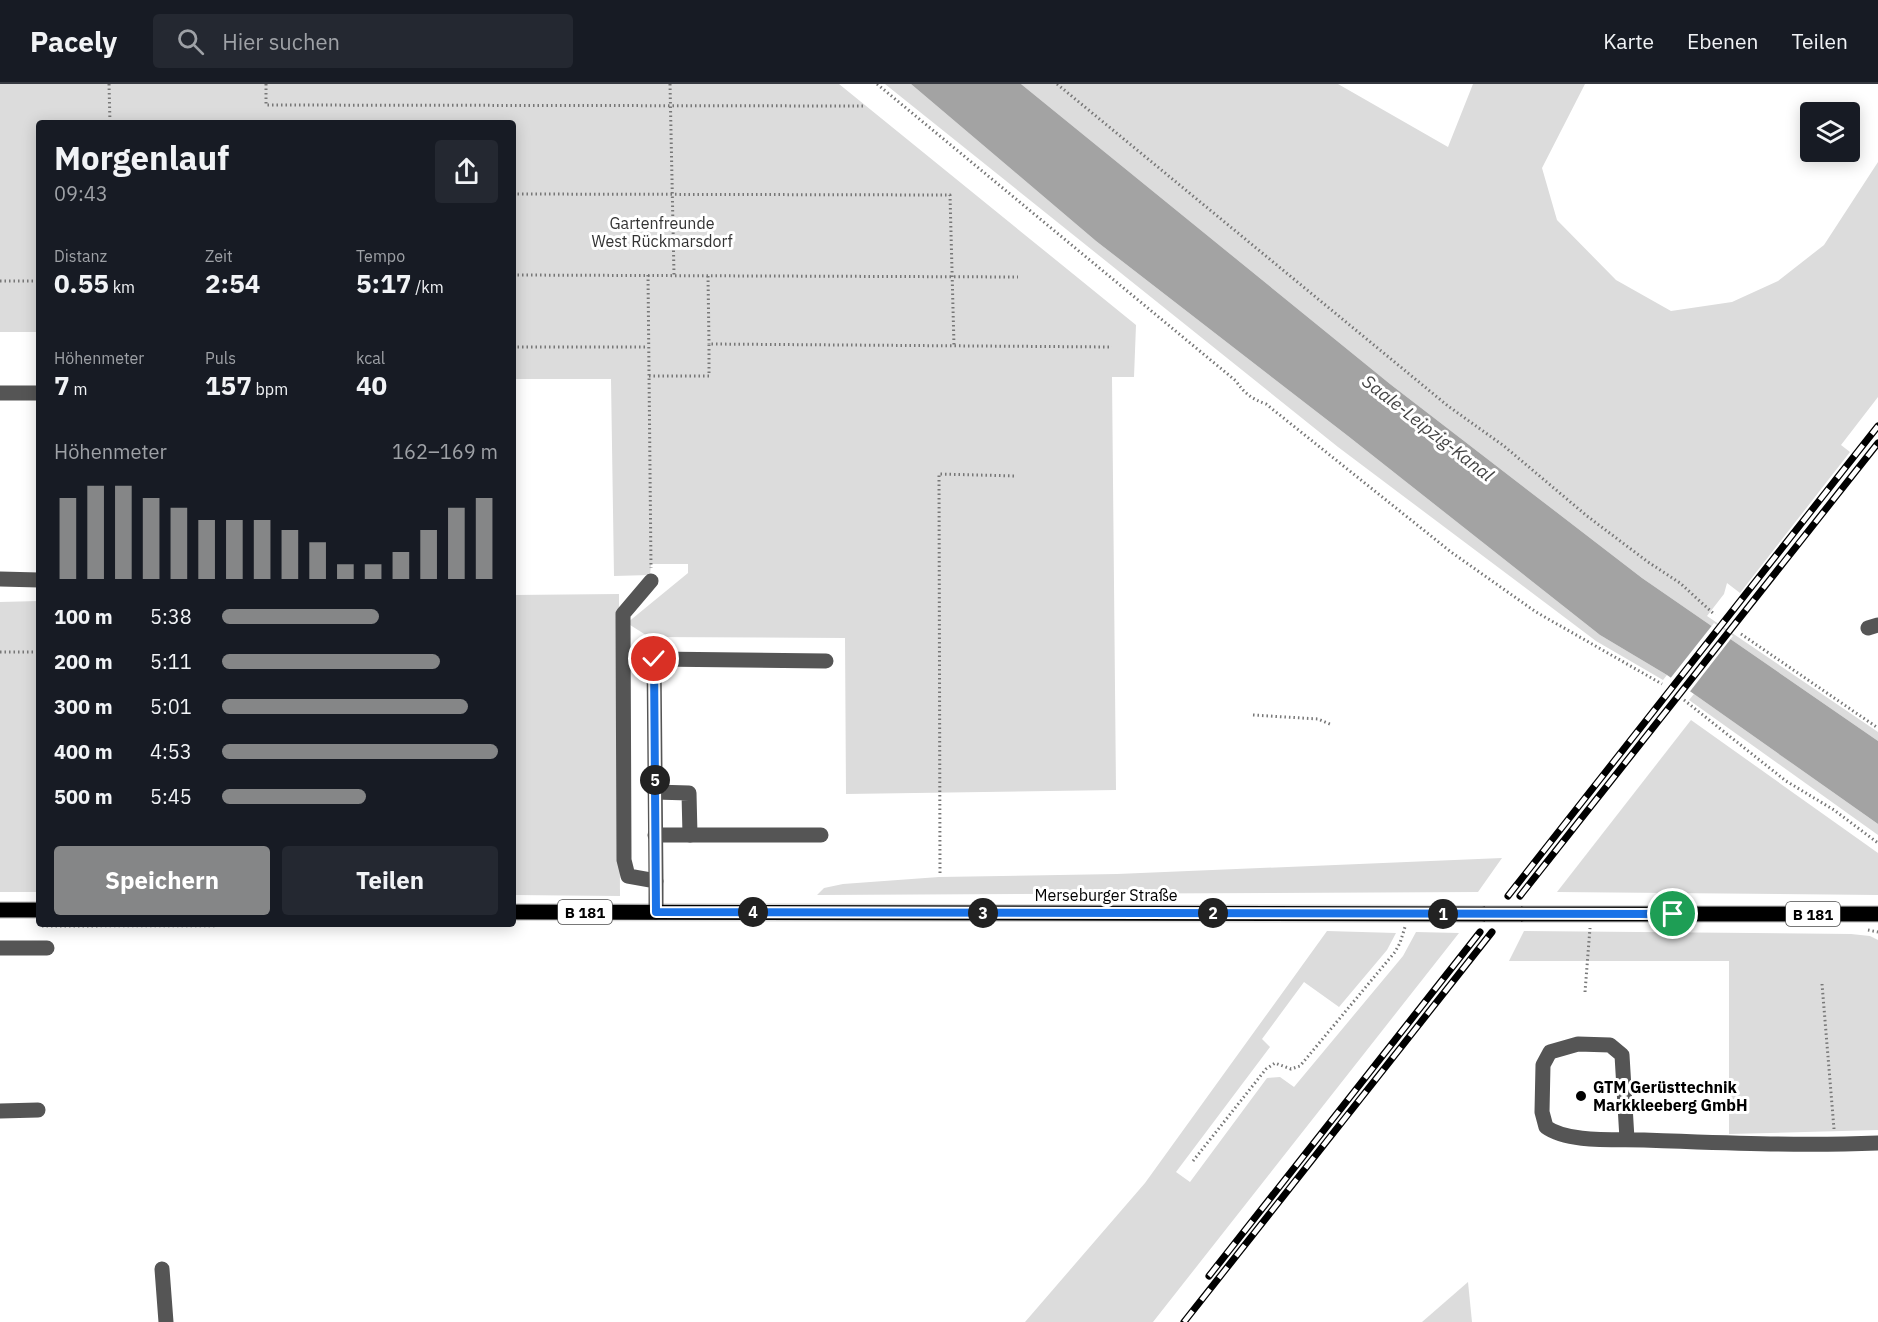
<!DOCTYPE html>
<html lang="de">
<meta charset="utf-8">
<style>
body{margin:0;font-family:"IBM Plex Sans",sans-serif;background:#242831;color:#f1f3f6;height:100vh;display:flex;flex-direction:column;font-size:22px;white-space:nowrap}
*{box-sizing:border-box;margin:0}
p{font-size:20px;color:#9ea1a6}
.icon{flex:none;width:33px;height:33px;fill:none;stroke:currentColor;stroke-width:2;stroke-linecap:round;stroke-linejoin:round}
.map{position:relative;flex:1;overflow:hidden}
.panel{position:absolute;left:36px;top:36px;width:480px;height:807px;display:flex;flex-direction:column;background:#171b24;border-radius:6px;box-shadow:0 3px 15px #0003}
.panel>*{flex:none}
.buttons{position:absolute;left:1800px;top:18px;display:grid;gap:12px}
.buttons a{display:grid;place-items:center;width:60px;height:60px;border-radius:6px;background:#171b24;box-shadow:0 3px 15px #0003;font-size:30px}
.pin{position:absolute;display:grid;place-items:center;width:51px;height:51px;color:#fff;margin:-26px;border:3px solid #fff;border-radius:50%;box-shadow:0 2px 6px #0007}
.km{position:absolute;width:30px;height:30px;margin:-15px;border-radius:50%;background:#222;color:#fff;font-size:16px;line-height:30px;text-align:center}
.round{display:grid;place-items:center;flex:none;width:63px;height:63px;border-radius:6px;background:#242831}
.overview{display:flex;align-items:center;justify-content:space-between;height:102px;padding:0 18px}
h1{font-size:33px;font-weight:700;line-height:45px}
.stats{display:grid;grid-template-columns:repeat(3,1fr);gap:9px;height:102px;padding:6px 18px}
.stats div{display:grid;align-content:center}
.stats b{font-size:26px;font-weight:700}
.stats small{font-size:16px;font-weight:400}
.stats p{font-size:16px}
.chart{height:168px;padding:12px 18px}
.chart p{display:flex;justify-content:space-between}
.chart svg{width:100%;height:108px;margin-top:6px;stroke:#858687;stroke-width:6}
.button{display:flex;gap:12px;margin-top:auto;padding:12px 18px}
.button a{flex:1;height:69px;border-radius:6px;background:#858687;color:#fff;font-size:24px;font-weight:700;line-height:69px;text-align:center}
.button a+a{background:#242831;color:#f1f3f6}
ul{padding:0 18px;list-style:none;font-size:20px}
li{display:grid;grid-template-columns:96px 72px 1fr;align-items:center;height:45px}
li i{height:15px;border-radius:8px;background:#858687}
header{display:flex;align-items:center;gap:36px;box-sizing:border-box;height:84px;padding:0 30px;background:#171b24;border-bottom:2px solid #363941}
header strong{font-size:28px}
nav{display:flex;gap:33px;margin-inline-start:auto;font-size:21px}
.search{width:420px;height:54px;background:#242831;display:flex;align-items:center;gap:15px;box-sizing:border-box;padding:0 21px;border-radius:6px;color:#9ea1a6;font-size:22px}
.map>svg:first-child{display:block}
</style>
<header>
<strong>Pacely</strong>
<div class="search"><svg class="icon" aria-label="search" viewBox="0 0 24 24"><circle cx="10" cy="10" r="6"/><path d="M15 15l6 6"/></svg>Hier suchen</div>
<nav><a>Karte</a><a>Ebenen</a><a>Teilen</a></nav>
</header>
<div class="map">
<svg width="1878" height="1238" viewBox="0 0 1878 1238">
<rect width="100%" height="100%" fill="#fff"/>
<g fill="#dcdcdc">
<path d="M 0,0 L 839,0 L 1136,241 L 1134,293 L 1112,293 L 1116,706 L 846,710 L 845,554 L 649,553 L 627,539 L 688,489 L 688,480 L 651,480 L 650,491 L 614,492 L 611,295 L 513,295 L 513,39 L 39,39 L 39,248 L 0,248 Z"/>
<path d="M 885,0 L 911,0 L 1096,157 L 1348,352 L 1600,551 L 1667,591 L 1663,596 L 1596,557 L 1338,363 Z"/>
<path d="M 1021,0 L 1338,0 L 1448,63 L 1473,0 L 1585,0 L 1542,84 L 1557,136 L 1616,196 L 1671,227 L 1732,218 L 1778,197 L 1824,161 L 1878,78 L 1878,313 L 1841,361 L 1850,368 L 1740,509 L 1727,499 L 1724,510 L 1707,532 L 1878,648 L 1878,657 L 1642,494 L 1390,300 Z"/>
<path d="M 619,510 L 620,812 L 513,811 L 513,511 Z"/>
<path d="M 39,517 L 39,808 L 0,808 L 0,518 Z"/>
<path d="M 1694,610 L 1878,740 L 1878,751 L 1689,616 Z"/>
<path d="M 1691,636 L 1878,769 L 1878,811 L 1557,808 Z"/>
<path d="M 1502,774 L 1478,808 L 817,811 L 824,804 L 843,800 L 939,793 L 1117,790 Z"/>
<path d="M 1327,847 L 1396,849 L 1387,866 L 1339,923 L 1304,898 L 1262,955 L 1270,963 L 1176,1088 L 1190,1098 L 1267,994 L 1280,993 L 1294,1003 L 1403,872 L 1416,848 L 1459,849 L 1153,1238 L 1025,1238 L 1145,1099 Z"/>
<path d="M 1524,847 L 1851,850 L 1870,852 L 1878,856 L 1878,1046 L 1729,1050 L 1729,877 L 1509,877 Z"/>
<path d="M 1468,1198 L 1472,1238 L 1422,1238 Z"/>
</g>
<path fill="#a3a3a3" d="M 911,0 L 1021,0 L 1390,300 L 1642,494 L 1878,657 L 1878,740 L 1667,591 L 1600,551 L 1348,352 L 1096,157 Z"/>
<path fill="#fff" d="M 1714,539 L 1733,552 L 1688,610 L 1669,596 Z"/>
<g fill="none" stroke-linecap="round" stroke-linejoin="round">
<g stroke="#dbdbdb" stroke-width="18">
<g id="major">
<path d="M 0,826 L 39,826"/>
<path d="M 513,828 L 1485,830"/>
<path d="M 1521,830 L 1878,830"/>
</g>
</g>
<g stroke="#777" stroke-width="3" stroke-dasharray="1.5 3" stroke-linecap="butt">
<path d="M 109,0 L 110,39"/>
<path d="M 266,0 L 266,21 L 863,22"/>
<path d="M 670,0 L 674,191"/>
<path d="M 877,0 L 1236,297 C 1244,309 1252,315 1266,320 L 1451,468 L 1536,528 L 1662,600"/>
<path d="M 1057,0 L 1448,322 L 1504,362 L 1587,432 L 1648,478 L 1680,499 L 1715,531"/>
<path d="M 513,110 L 950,111 L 954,262"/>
<path d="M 513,191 L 1018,193"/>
<path d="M 648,191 L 651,484"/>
<path d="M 708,192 L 709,260"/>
<path d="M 0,197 L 39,197"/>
<path d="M 513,263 L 648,263"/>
<path d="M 649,292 L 709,292 L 709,260 L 1112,263"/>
<path d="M 1741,550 L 1878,644"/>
<path d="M 0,568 L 39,568"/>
<path d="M 1684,616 L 1786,697 L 1834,726 L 1878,759"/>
<path d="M 1253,631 L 1318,635 L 1332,641"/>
<path d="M 940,789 L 939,390 L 1016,392"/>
<path d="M 42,842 L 506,841"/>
<path d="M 1868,846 L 1878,848"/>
<path d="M 1822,900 L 1834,1045"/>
<path d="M 1585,908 L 1590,844"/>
<path d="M 1193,1077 L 1266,985 L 1275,979 L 1291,985 L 1300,982 L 1395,868 L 1400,859 L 1405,843"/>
</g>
<g stroke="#555" stroke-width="15">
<path d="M 0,309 L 39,309"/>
<path d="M 0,495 L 39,496"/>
<path d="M 651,497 L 623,530 L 624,776 L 628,792 L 656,797 L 656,828"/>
<path d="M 1868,544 L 1878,541"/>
<path d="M 655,708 L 689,709 L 690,751"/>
<path d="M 655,751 L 821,751"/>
<path d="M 656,797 L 654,575 L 826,577"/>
<path d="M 0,864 L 47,864"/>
<path d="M 0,1027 L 38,1026"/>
<path d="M 1627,1055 L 1622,971 L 1610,961 L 1578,960 L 1550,968 L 1543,981 L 1542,1028 L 1546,1043 C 1568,1059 1616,1055 1644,1056 C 1722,1059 1800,1062 1878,1059"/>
<path d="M 162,1185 L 166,1238"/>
</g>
<use href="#major" stroke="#000" stroke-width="15"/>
<g stroke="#000" stroke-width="7">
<g id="rail">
<path d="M 1508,812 L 1878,342"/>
<path d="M 1520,812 L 1878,359"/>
<path d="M 1209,1192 L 1480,848"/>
<path d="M 1184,1238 L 1492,848"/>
</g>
</g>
<use href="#rail" stroke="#fff" stroke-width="4.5" stroke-dasharray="14" stroke-linecap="butt"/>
<g stroke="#dbdbdb" stroke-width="18" stroke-linecap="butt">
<path id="major-bridge" d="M 1485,830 L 1521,830"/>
</g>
<use href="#major-bridge" stroke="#000" stroke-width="15"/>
</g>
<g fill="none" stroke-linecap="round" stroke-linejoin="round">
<g stroke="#fff" stroke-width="12">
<path id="route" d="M 654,575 L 656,828 L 1673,830"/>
</g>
<use href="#route" stroke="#1a73e8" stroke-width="8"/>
</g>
<circle fill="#000" stroke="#fff" stroke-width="2" cx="1581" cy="1012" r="6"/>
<g text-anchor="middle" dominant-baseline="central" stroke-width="6" stroke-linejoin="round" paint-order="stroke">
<g fill="#fff" stroke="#4c4c4c" stroke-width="1.5">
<rect x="558" y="816" width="54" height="24" rx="4.5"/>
<rect x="1786" y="818" width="54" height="24" rx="4.5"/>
</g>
<g font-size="15" font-weight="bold" fill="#000">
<text x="585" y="828">B 181</text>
<text x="1813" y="830">B 181</text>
</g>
<g font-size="16" fill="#333" stroke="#fff">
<text x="662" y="139">Gartenfreunde<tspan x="662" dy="18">West Rückmarsdorf</tspan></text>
</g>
<g font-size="16" fill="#000" stroke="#fff">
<text x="1106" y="811">Merseburger Straße</text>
</g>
<g font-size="16" font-weight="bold" fill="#000" stroke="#fff" text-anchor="start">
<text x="1593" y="1003">GTM Gerüsttechnik<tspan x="1593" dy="18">Markkleeberg GmbH</tspan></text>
</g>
<g font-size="18" font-style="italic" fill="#444" stroke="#fff">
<text transform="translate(1428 344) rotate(38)">Saale-Leipzig-Kanal</text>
</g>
</g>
</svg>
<div class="buttons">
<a><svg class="icon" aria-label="layers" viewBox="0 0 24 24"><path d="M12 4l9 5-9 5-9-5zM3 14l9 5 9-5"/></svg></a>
</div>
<div class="pin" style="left:1673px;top:830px;background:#1e9e55"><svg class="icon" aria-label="arrive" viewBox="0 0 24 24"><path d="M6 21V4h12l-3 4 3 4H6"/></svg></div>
<div class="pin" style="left:654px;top:575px;background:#d93025"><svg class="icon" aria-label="check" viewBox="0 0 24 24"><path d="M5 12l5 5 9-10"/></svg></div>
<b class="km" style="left:1443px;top:830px">1</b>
<b class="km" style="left:1213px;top:829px">2</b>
<b class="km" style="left:983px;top:829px">3</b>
<b class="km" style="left:753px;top:828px">4</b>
<b class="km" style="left:655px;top:696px">5</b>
<section class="panel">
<div class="overview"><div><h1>Morgenlauf</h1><p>09:43</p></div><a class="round"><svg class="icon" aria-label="share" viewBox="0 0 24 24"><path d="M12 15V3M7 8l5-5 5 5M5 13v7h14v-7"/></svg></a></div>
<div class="stats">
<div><p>Distanz</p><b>0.55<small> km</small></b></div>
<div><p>Zeit</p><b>2:54</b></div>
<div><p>Tempo</p><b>5:17<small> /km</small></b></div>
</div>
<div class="stats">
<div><p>Höhenmeter</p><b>7<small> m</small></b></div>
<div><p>Puls</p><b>157<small> bpm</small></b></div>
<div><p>kcal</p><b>40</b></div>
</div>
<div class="chart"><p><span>Höhenmeter</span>162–169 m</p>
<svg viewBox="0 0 160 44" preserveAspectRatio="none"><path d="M5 44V11M15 44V6M25 44V6M35 44V11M45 44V15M55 44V20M65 44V20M75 44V20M85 44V24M95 44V29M105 44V38M115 44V38M125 44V33M135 44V24M145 44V15M155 44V11"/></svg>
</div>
<ul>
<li><b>100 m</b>5:38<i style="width:57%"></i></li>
<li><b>200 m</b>5:11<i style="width:79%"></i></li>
<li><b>300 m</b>5:01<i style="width:89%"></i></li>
<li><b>400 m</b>4:53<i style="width:100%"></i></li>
<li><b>500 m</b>5:45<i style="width:52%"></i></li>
</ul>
<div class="button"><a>Speichern</a><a>Teilen</a></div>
</section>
</div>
